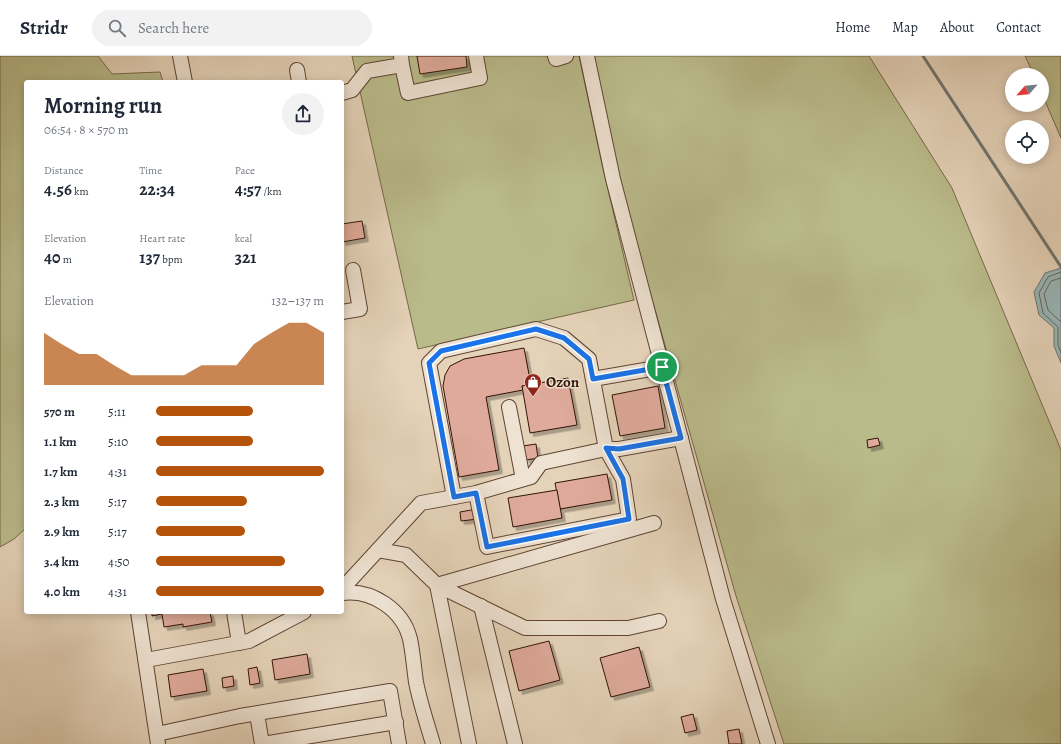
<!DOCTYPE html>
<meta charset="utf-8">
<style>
body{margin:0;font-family:Alegreya,serif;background:#f2f2f3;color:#1f2937;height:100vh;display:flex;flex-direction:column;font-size:15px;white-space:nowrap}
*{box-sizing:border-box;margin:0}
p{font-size:13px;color:#747a83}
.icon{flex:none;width:22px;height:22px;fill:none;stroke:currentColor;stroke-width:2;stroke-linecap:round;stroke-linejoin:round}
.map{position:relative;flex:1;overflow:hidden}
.panel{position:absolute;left:24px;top:24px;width:320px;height:534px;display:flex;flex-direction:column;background:#fff;border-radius:4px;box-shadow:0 2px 10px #0003}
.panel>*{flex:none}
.needle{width:26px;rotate:243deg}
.tools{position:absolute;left:1005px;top:12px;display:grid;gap:8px}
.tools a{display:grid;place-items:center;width:44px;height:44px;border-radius:50%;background:#fff;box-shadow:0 2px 10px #0003;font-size:20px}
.pin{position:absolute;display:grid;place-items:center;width:34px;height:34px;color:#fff;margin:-17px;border:2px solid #fff;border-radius:50%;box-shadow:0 1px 4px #0007}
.round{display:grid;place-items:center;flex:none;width:42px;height:42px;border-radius:21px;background:#f2f2f3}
.headline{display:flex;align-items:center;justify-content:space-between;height:68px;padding:0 20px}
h1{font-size:22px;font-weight:600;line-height:30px}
.stats{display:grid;grid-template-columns:repeat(3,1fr);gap:6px;height:68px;padding:4px 20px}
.stats div{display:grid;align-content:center}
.stats b{font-size:17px;font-weight:600}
.stats small{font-size:11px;font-weight:400}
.stats p{font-size:11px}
.chart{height:112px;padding:8px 20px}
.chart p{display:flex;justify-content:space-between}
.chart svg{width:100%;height:72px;margin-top:4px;fill:#b45309;opacity:.7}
ul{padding:0 20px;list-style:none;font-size:13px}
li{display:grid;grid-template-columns:64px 48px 1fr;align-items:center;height:30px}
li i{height:10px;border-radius:5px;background:#b45309}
header{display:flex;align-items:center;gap:24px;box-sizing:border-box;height:56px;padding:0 20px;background:#fff;border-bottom:1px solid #e0e1e3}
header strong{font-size:19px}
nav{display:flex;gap:22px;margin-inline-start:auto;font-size:14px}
.search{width:280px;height:36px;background:#f2f2f3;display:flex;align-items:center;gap:10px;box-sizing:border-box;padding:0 14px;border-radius:22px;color:#747a83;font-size:15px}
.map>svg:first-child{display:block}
</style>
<header>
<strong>Stridr</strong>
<div class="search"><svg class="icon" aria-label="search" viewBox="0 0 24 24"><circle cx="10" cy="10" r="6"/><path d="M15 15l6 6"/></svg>Search here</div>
<nav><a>Home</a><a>Map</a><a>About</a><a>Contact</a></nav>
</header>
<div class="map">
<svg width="1061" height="688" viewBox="0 0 1061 688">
<defs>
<filter id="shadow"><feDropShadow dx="3.5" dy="3.5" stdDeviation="0" flood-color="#0004"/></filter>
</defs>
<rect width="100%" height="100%" fill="#e5d3b9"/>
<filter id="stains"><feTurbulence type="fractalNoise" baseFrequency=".005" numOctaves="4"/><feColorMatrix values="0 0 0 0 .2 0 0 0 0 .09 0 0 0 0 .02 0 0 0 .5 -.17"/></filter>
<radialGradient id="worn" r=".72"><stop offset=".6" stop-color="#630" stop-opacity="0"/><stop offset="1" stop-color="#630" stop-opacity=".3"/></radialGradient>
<g fill="#babb8b" stroke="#766848">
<path d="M 0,0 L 98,0 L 112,18 L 160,16 L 163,26 L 26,26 L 26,472 L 14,483 L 0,491 Z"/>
<path d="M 352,0 L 579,0 L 602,108 L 634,244 L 418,293 Z"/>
<path d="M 592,0 L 869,0 L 952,132 L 1061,394 L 1061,688 L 784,688 L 736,540 L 618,123 Z"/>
<path d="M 1025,0 L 1061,0 L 1061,82 L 1042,38 L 1042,19 L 1034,19 Z"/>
</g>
<path fill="#98b6b7" stroke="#6f7570" d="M 1061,212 L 1061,307 L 1054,290 L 1054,272 L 1039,259 L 1034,236 L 1045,217 Z"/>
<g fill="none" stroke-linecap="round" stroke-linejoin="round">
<g stroke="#65655e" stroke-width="1">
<path d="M 1061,216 L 1048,221 L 1039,237 L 1043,257 L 1058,271 L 1058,289 L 1061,297"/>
<path d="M 1061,222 L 1051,225 L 1044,238 L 1048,254 L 1061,266"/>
</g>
<path stroke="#6f7570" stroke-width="3" d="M 923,0 L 1061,211"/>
</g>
<g fill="#dfaa9b" stroke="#321406" filter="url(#shadow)">
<path d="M 417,0 L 466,0 L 467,11 L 420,18 Z"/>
<path d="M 362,165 L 365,182 L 342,186 L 342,168 Z"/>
<path d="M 524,292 L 531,329 L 522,330 L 523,334 L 486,341 L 499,414 L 459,421 L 443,330 L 445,319 L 450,310 L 464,303 Z"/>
<path d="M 568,322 L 577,369 L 530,377 L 522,330 Z"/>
<path d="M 658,330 L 665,372 L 620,380 L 612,339 Z"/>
<path d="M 878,382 L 880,389 L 868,392 L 867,384 Z"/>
<path d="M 536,388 L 538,402 L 526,404 L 523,390 Z"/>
<path d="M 607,418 L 612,444 L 560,453 L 555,427 Z"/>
<path d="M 557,434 L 562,462 L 513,471 L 508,442 Z"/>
<path d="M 477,453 L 478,463 L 461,465 L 460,456 Z"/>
<path d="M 152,556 L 210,556 L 212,566 L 183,571 L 183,568 L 164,571 L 162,558 L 152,560 Z"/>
<path d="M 549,585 L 560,624 L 519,635 L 509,595 Z"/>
<path d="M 639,591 L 650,631 L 611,641 L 600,602 Z"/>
<path d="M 307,598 L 310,618 L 275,624 L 272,604 Z"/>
<path d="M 257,611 L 260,627 L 250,629 L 248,613 Z"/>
<path d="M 203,613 L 207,635 L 171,641 L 168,619 Z"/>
<path d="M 233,620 L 234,630 L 223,632 L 222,622 Z"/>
<path d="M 693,658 L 697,674 L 685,677 L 681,661 Z"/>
<path d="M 739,673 L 742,688 L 729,688 L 727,675 Z"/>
</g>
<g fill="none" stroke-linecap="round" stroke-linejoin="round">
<g stroke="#5f4433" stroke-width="16">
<g id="minor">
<path d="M 180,0 L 185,26"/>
<path d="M 555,0 L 556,3 L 566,0"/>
<path d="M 587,0 L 613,123 L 723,543 L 768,688"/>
<path d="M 402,9 L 408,37 L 480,22 L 476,0"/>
<path d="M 297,14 L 299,26"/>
<path d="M 342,37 L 352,34 L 367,15 L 402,9 L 401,0"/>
<path d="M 342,256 L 360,253 L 353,214"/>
<path d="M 593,323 L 662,311"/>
<path d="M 509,351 L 523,423"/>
<path d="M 454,441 L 429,307 L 441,295 L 536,273 L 564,282 L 589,303 L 606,393 L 623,423 L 629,463 L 487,491 L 476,437"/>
<path d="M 378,494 L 406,499 L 437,529 L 469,688"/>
<path d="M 437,529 L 525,572 L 628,572 L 659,565"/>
<path d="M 437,529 L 654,467"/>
<path d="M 342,533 L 421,447 L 476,437 L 531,421 L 541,407 L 606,393 L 619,393 L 681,382"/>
<path d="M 342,537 C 372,533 403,554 410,583 C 413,597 414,612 416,626 C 420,647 427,667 433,688"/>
<path d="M 481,550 L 515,688"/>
<path d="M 138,556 L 158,688"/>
<path d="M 234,556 L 239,587"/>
<path d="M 146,604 L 249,585 L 304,556"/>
<path d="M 257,658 L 262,688"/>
<path d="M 157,678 L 240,660 L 390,635 L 399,688"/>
<path d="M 263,688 L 396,666"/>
</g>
</g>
<use href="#minor" stroke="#eee2d2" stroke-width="14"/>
</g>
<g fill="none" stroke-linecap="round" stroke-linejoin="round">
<g stroke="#fff" stroke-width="8">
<path id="route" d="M 536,273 L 564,282 L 589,303 L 593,323 L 662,311 L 681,382 L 619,393 L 606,392 L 623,423 L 629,463 L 487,491 L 476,437 L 454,441 L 429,307 L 441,295 Z"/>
</g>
<use href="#route" stroke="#1a73e8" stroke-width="5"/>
</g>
<defs>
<g id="shop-pin" transform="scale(0.9)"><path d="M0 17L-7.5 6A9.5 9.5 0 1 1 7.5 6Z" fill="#8f2418" stroke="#eee2d2"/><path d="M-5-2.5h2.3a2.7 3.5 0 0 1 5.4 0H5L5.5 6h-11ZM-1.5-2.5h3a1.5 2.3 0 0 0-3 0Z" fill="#fff"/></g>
</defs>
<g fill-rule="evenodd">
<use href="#shop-pin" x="533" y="326"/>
</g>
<g text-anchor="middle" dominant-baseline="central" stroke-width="3" stroke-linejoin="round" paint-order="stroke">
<g font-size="15" font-weight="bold" fill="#321406" stroke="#eee2d2" text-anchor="start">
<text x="546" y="326">Ozon</text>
</g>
</g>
<rect width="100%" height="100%" filter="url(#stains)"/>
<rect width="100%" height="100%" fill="url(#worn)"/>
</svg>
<div class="tools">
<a><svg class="needle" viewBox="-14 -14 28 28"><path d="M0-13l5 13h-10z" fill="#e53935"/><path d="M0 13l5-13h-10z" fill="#747a83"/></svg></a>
<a><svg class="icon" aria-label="locate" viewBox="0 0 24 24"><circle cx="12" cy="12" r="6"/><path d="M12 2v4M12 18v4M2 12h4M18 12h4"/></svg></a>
</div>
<div class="pin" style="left:662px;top:311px;background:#1e9e55"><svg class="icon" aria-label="arrive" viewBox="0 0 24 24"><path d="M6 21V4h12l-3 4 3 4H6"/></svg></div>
<section class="panel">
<div class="headline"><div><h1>Morning run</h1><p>06:54 · 8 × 570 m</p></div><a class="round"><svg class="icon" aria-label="share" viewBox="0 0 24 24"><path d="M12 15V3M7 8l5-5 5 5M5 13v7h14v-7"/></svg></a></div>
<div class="stats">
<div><p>Distance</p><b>4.56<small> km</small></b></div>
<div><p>Time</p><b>22:34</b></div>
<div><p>Pace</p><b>4:57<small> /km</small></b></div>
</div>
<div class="stats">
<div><p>Elevation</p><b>40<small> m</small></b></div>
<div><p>Heart rate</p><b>137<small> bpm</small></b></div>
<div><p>kcal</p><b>321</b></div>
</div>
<div class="chart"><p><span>Elevation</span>132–137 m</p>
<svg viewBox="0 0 160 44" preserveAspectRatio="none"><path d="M0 44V12L10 19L20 25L30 25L40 32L50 38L60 38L70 38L80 38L90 32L100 32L110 32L120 19L130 12L140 6L150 6L160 12V44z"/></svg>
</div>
<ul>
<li><b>570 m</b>5:11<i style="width:58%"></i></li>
<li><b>1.1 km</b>5:10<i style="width:58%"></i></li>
<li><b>1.7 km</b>4:31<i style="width:100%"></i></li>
<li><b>2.3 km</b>5:17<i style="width:54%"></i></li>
<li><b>2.9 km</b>5:17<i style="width:53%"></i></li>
<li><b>3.4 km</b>4:50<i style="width:77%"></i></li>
<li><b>4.0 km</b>4:31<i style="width:100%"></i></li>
</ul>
</section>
</div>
